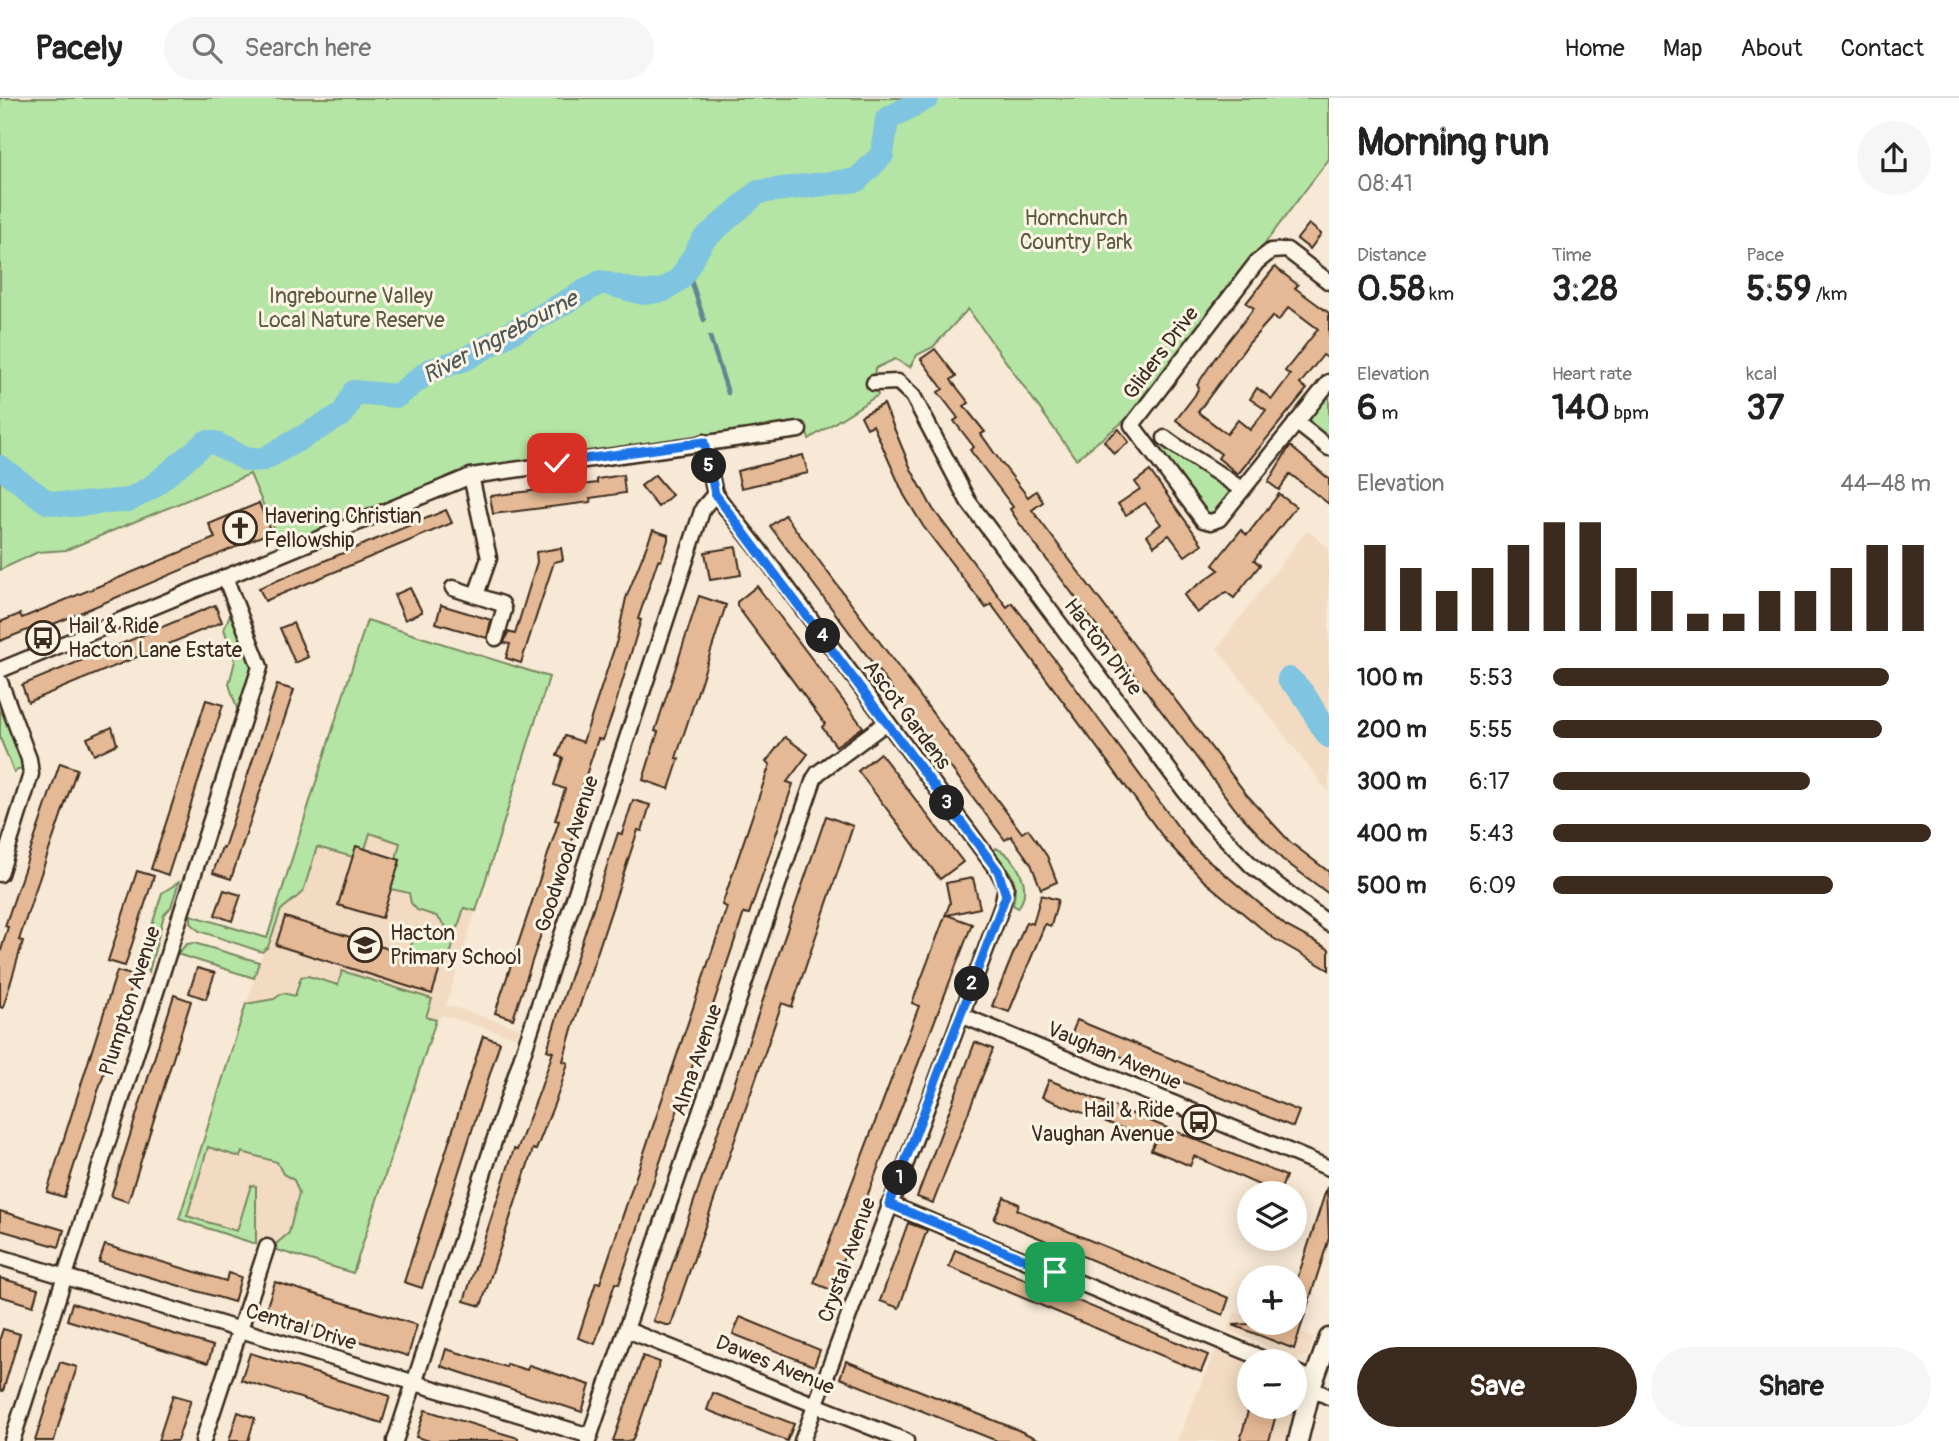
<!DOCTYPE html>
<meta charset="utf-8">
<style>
body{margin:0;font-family:Pangolin,sans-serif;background:#f6f6f6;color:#222;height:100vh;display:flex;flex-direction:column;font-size:26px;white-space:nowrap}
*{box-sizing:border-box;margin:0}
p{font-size:23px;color:#767676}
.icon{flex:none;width:38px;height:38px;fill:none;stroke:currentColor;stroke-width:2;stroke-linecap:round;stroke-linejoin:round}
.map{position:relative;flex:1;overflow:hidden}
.panel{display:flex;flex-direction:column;background:#fff;width:630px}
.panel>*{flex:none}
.controls{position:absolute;left:1237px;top:1083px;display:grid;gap:14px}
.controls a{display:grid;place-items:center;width:70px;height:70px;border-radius:50%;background:#fff;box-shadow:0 4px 18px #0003;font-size:35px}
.pin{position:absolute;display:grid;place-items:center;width:60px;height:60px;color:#fff;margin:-30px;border-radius:14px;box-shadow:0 4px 10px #0006}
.km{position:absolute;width:35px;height:35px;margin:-18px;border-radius:50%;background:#222;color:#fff;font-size:19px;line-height:35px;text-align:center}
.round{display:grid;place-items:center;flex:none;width:74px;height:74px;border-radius:37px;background:#f6f6f6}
.headline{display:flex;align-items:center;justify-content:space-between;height:119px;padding:0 28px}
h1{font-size:38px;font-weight:800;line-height:52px}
.metrics{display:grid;grid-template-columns:repeat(3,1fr);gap:10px;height:119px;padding:7px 28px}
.metrics div{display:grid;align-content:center}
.metrics b{font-size:35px;font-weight:800}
.metrics small{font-size:19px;font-weight:400}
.metrics p{font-size:19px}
.chart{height:196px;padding:14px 28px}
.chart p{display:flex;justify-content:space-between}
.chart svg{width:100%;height:126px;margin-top:7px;stroke:#3b2a1e;stroke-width:6}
.button{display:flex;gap:14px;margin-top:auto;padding:14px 28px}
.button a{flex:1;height:80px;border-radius:42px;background:#3b2a1e;color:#fff;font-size:28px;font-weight:800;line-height:80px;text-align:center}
.button a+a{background:#f6f6f6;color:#222}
ul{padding:0 28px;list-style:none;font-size:23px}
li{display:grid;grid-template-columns:112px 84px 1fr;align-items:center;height:52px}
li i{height:18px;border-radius:9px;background:#3b2a1e}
header{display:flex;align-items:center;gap:42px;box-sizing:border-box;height:98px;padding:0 35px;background:#fff;border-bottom:2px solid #e0e0e0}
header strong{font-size:33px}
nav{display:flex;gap:38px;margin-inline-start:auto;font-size:24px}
.search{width:490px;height:63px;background:#f6f6f6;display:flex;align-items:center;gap:18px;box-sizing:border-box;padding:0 24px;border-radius:38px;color:#767676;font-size:26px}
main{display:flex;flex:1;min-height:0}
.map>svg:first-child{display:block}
</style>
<header>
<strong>Pacely</strong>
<div class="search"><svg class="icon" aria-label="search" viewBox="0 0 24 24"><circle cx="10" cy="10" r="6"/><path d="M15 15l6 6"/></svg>Search here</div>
<nav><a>Home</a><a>Map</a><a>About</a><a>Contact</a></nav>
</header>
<main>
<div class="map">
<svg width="1329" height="1343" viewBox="0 0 1329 1343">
<rect width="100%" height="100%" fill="#f7e9d5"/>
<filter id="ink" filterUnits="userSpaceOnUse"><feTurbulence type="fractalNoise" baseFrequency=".0143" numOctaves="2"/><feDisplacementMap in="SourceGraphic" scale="14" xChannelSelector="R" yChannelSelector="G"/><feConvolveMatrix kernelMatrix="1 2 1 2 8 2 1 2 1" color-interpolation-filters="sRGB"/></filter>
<g filter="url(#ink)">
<g fill="#f2dbc2">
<path d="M 1307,432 L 1329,450 L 1329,695 L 1217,550 Z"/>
<path d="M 367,522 L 549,579 L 446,907 L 520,930 L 517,940 L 443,917 L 436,922 L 353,1175 L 179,1121 Z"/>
<path d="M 1235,1214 L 1249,1219 L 1250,1225 L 1269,1225 L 1314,1240 L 1308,1258 L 1296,1261 L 1228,1232 Z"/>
<path d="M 1218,1246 L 1262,1263 L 1250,1264 L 1250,1309 L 1295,1309 L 1295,1277 L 1306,1285 L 1287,1343 L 1177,1343 Z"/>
</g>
<g fill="#b5e5a4" stroke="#788861" stroke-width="2">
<path d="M 0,0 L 1329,0 L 1329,61 L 1129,324 L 1124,323 L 1076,361 L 968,211 L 933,249 L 917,257 L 910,269 L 895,261 L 876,270 L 872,281 L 878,297 L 809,341 L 803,324 L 483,369 L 282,450 L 250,376 L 66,452 L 38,454 L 0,472 Z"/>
<path d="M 1329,293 L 1329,342 L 1309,322 Z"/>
<path d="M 1148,338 L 1233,394 L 1217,416 L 1207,418 Z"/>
<path d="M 234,507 L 254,570 L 239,617 L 229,586 L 235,563 L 224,531 Z"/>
<path d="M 367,522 L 549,579 L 476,813 L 464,810 L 455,838 L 436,818 L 417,812 L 411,805 L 409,795 L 391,791 L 400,763 L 396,761 L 400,745 L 370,735 L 365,751 L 353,759 L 317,749 L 303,794 L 281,812 L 268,849 L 262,854 L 199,833 L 191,825 L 191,817 L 267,840 Z"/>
<path d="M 0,606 L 26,668 L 14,674 L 0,640 Z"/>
<path d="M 996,750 C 1018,760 1033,790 1018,810 L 1013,807 C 1019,780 1011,775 994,754 Z"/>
<path d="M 179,784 L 171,809 L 164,817 L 149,874 L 142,860 L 162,795 Z"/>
<path d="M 417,829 L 455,841 L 446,869 L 408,857 Z"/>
<path d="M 194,845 L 259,864 L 254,880 L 177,856 L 187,846 Z"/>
<path d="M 342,873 L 432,901 L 426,919 L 436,922 L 353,1175 L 277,1152 L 276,1146 L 289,1135 L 299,1095 L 294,1082 L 283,1076 L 277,1064 L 242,1054 L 240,1059 L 208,1049 L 187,1118 L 237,1133 L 251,1087 L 256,1088 L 256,1146 L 179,1121 L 246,906 L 274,901 L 283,895 L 295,898 L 301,879 L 308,878 L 338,887 Z"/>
</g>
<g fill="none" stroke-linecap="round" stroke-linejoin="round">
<g stroke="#648692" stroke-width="4.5">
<path d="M 687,170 L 704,222"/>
<path d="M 710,239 L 728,295"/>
</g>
<g stroke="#7fc4e0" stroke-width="24">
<path d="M 0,369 L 47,404 L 72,407 L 129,402 L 152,389 L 206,344 L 215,345 L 247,362 L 264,361 L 343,316 L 354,294 L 397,298 L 429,273 L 465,261 L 601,184 L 643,195 L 664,192 L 681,180 L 703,142 L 758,94 L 857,82 L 882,57 L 887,21 L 927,0"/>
<path d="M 1289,581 C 1313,602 1312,617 1329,638"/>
</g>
</g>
<g fill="#e5b995" stroke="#3b2a1e" stroke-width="2" fill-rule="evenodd">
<path d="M 1309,126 L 1321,136 L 1310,151 L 1297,141 Z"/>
<path d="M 1275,169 L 1298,187 L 1295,190 L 1329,215 L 1329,261 L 1323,257 L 1300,286 L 1307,291 L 1238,376 L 1218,360 L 1221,356 L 1176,322 L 1195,297 L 1199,289 L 1197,287 L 1215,260 L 1254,210 L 1246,205 ZM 1289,209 L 1318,231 L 1285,273 L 1290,277 L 1272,301 L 1257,290 L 1250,301 L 1266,312 L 1250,332 L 1238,322 L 1227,336 L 1198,314 L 1249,245 L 1273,218 L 1278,223 Z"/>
<path d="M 935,251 L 956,278 L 951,282 L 969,305 L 964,308 L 985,334 L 981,336 L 1000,363 L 1028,399 L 1036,393 L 1043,404 L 1032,412 L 1247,697 L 1290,744 L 1329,774 L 1329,796 L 1282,761 L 1236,712 L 1019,425 L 1010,411 L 1013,409 L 970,352 L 974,349 L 954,323 L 958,320 L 938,294 L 943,291 L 921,261 Z"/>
<path d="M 884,306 L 911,371 L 933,411 L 1007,509 L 1012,505 L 1021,516 L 1193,749 L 1286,828 L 1329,851 L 1329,872 L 1273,840 L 1204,783 L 1166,743 L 991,506 L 986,510 L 923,428 L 904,397 L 873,327 L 867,330 L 861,318 Z"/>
<path d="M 1119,331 L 1129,344 L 1114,356 L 1104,343 Z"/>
<path d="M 1290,348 L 1329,381 L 1329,406 L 1290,376 L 1279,392 L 1268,384 Z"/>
<path d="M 803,357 L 808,375 L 741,390 L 737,373 Z"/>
<path d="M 1150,373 L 1202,446 L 1185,458 L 1169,437 L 1154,448 L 1147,437 L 1161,426 L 1145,405 L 1126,417 L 1118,406 L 1140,391 L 1135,384 Z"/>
<path d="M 623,377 L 625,395 L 590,400 L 591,404 L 493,416 L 490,398 L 597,385 L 597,381 Z"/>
<path d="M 655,377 L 672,397 L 658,409 L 641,388 Z"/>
<path d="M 1279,396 L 1296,409 L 1254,462 L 1260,467 L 1234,500 L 1226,494 L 1197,515 L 1184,497 L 1219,472 L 1213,467 L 1224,453 L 1241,432 L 1247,437 Z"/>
<path d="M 259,405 L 271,434 L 49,528 L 37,533 L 35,529 L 0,543 L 0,524 L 20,516 L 22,520 L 215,440 L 209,426 Z"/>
<path d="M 446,412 L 452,425 L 265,503 L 259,490 Z"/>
<path d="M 785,417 L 1022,735 L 1028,731 L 1047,758 L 1057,784 L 1041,791 L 1031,766 L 1011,738 L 1005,742 L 770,428 Z"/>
<path d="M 653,432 L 668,437 L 668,442 L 661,463 L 658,462 L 638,521 L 641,522 L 614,611 L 603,642 L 598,641 L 578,701 L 570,734 L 574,736 L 513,921 L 495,915 L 559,723 L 555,722 L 565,691 L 554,687 L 563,660 L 557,658 L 565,638 L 583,644 L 617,542 L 626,500 Z"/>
<path d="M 736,449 L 741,477 L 710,482 L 705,454 Z"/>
<path d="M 561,450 L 563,462 L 554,464 L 521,565 L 506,560 L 510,546 L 504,545 L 508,534 L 515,536 L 537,464 L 536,454 Z"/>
<path d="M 757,488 L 863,629 L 836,648 L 822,629 L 825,626 L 737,508 L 737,504 Z"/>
<path d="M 410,490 L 422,514 L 405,522 L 394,497 Z"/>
<path d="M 699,498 L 726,507 L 676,660 L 679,661 L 669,691 L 643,682 L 658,634 L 655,633 Z"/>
<path d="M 215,507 L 222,524 L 28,604 L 22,587 Z"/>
<path d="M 441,507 L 491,522 L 487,540 L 436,525 Z"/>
<path d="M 293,525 L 308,559 L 295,565 L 280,530 Z"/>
<path d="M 277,587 L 294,592 L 231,781 L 213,775 L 222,749 L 224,750 Z"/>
<path d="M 206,602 L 223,607 L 168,777 L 151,771 Z"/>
<path d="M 112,629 L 117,646 L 94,657 L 87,640 Z"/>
<path d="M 785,639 L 808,656 L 787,684 L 793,686 L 759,787 L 749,816 L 744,815 L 619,1186 L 615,1185 L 595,1246 L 578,1240 L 596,1184 L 600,1185 L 727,809 L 722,807 L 770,666 L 766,664 Z"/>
<path d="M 880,655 L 963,764 L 940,781 L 858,673 Z"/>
<path d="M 60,665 L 77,671 L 33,799 L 19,842 L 23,843 L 3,910 L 0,909 L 0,856 L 8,829 L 5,828 Z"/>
<path d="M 633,702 L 650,707 L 642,733 L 638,732 L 572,931 L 563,963 L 568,965 L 560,991 L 536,1052 L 533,1051 L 481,1208 L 464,1203 L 514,1051 L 517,1052 L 540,992 L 553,954 L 547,952 L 557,919 L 618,735 L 622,736 Z"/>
<path d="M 826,718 L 853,728 L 792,909 L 782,905 L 671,1227 L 666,1227 L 653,1223 Z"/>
<path d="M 356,748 L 400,762 L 382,820 L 338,807 Z"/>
<path d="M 137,773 L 154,778 L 125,868 L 108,863 Z"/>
<path d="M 973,780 L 980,810 L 947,817 L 972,826 L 831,1192 L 814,1185 L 919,908 L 912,905 L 950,805 L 946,785 Z"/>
<path d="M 224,792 L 241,797 L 232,823 L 215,817 Z"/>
<path d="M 1041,797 L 1058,802 L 1051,828 L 1045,826 L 1009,914 L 992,908 L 1026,824 L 1033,826 Z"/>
<path d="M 285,819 L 441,867 L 432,896 L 276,847 Z"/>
<path d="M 197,870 L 215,875 L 206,901 L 189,895 Z"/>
<path d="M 117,873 L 135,878 L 64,1099 L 47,1094 Z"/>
<path d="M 174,897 L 191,903 L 128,1104 L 111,1098 Z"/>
<path d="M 1077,922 L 1299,1013 L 1293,1029 L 1071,938 Z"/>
<path d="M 483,938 L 500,944 L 422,1190 L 404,1184 Z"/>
<path d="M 975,944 L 993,951 L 933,1105 L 917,1099 Z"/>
<path d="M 1049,982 L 1286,1078 L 1279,1096 L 1194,1058 L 1190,1068 L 1172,1060 L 1151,1052 L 1155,1043 L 1042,999 Z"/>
<path d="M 1327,1089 L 1329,1140 L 1294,1251 L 1233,1227 L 1266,1225 L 1282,1231 L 1284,1225 L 1295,1225 L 1295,1188 Z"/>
<path d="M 1004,1099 L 1019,1106 L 1017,1112 L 1229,1200 L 1223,1217 L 994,1121 Z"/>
<path d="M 0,1113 L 64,1132 L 59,1149 L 0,1132 Z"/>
<path d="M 908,1125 L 927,1132 L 899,1210 L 880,1203 Z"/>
<path d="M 105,1147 L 226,1183 L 228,1175 L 241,1179 L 234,1204 L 99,1164 Z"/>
<path d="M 955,1152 L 1208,1257 L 1201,1274 L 949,1169 Z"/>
<path d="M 0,1180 L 38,1191 L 33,1208 L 0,1198 Z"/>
<path d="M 275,1184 L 417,1227 L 408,1258 L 265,1214 Z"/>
<path d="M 72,1205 L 213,1248 L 208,1265 L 67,1222 Z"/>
<path d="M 740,1219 L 820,1252 L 814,1268 L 733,1236 Z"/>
<path d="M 3,1231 L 20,1236 L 3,1293 L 0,1292 L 0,1240 Z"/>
<path d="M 446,1251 L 506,1269 L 507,1266 L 527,1272 L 529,1267 L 590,1287 L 582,1314 L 441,1268 Z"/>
<path d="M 250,1255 L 390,1298 L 382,1325 L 241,1282 Z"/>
<path d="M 643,1258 L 660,1264 L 641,1321 L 632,1343 L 613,1343 Z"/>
<path d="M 846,1263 L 1018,1332 L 1042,1343 L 997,1343 L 840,1280 Z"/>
<path d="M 60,1264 L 77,1269 L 63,1312 L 54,1343 L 35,1343 Z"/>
<path d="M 713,1295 L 794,1326 L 787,1343 L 707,1312 Z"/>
<path d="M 173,1297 L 191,1302 L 177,1343 L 158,1343 Z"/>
<path d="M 1249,1309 L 1278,1309 L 1269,1343 L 1240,1343 Z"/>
<path d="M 425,1312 L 518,1340 L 518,1343 L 430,1343 L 416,1339 Z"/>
<path d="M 238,1314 L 255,1320 L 248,1343 L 229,1343 Z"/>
</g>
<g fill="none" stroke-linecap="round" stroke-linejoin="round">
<g stroke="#3b2a1e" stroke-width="19">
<g id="minor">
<path d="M 1329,184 L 1287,152 L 1271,153 L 1257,164 L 1132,327 L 1203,422 L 1211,424 L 1219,421 L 1329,284"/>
<path d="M 874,285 L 898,284 L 913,298 L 968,403 L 1202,716 L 1252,768 L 1329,826"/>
<path d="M 1296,324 L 1329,350"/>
<path d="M 1165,340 C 1190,359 1217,373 1242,392"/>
<path d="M 704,344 L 715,396 L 757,449 L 998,773 L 1006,788 L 1002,808 L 802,1343"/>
<path d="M 471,378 L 489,460 L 476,497"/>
<path d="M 453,490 L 502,506 L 504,512 L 496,540"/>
<path d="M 0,572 L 471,378 L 799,332"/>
<path d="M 0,584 L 29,661 L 31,676 L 0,776"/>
<path d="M 961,917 L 1329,1070"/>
<path d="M 889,1106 L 1271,1264"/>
<path d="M 0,1159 L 590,1338"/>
<path d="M 627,1232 L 906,1343"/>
<path d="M 1295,1274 L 1314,1282"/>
<path d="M 1311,1290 L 1329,1299"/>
<path d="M 12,1343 L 260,569 L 225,479"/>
<path d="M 203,1343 L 267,1149"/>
<path d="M 395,1343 L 703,410 L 715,396"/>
<path d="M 588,1343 L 814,681 L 818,675 L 887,624"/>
</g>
</g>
<g stroke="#3b2a1e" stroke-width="23">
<path id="tertiary" d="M 1298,1343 L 1311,1290 L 1329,1240"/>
</g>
<use href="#minor" stroke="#fcf5e5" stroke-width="14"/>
<use href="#tertiary" stroke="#fcf5e5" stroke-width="18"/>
</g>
</g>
<g fill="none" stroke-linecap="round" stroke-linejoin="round" filter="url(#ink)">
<g stroke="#fff" stroke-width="14">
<path id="route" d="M 557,365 L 704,344 L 715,396 L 998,773 L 1006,797 L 889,1106 L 1055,1174"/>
</g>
<use href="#route" stroke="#1a73e8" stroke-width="9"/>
</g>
<defs>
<g id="church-ring" transform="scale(1.75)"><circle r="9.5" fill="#fcf5e5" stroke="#3b2a1e" stroke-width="1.5"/><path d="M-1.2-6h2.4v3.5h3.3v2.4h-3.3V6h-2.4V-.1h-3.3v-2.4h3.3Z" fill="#3b2a1e"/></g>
<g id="bus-ring" transform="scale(1.75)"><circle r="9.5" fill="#fcf5e5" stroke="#3b2a1e" stroke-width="1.5"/><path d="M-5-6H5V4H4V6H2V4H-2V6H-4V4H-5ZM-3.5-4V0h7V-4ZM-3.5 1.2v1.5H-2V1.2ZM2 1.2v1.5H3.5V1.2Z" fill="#3b2a1e"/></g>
<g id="school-ring" transform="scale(1.75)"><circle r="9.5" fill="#fcf5e5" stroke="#3b2a1e" stroke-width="1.5"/><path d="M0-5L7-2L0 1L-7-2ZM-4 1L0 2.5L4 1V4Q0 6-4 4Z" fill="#3b2a1e"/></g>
</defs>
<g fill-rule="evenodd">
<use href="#church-ring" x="240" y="430"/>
<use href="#bus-ring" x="43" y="540"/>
<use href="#school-ring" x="365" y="847"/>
<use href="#bus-ring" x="1199" y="1024"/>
</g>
<g text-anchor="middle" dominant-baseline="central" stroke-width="6" stroke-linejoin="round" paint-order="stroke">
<g font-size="21" fill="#5a5940" stroke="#fcf5e5">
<text x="1076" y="120">Hornchurch<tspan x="1076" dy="24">Country Park</tspan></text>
<text x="351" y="198">Ingrebourne Valley<tspan x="351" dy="24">Local Nature Reserve</tspan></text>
</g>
<g font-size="21" fill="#3b2a1e" stroke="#fcf5e5">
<text transform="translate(1161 255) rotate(-53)">Gliders Drive</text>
<text transform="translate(1103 549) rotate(53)">Hacton Drive</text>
<text transform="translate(907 617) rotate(53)">Ascot Gardens</text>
<text transform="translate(567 756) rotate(-72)">Goodwood Avenue</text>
<text transform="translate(130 903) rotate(-72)">Plumpton Avenue</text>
<text transform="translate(1114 958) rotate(23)">Vaughan Avenue</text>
<text transform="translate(697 962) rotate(-71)">Alma Avenue</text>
<text transform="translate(847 1162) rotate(-70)">Crystal Avenue</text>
<text transform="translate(301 1229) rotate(17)">Central Drive</text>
<text transform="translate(775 1267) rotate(22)">Dawes Avenue</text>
</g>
<g font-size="21" fill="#3b2a1e" stroke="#fcf5e5" text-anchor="start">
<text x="264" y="418">Havering Christian<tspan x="264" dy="24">Fellowship</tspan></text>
<text x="68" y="528">Hail &amp; Ride<tspan x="68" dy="24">Hacton Lane Estate</tspan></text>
<text x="390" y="835">Hacton<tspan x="390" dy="24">Primary School</tspan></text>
<text x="1174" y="1012" text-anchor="end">Hail &amp; Ride<tspan x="1174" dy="24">Vaughan Avenue</tspan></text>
</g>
<g font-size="23" font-style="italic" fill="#4f5858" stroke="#fcf5e5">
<text transform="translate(500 239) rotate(-28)">River Ingrebourne</text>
</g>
</g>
</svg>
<div class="controls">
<a><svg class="icon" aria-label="layers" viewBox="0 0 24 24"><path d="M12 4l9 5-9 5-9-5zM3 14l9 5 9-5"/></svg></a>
<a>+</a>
<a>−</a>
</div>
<div class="pin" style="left:1055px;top:1174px;background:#1e9e55"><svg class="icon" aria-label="arrive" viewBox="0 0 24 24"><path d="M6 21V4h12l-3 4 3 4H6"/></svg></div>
<div class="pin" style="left:557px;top:365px;background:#d93025"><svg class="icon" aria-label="check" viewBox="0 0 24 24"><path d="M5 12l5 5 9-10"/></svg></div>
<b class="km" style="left:900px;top:1080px">1</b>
<b class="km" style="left:972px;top:886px">2</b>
<b class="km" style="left:947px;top:705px">3</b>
<b class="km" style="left:823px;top:538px">4</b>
<b class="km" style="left:709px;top:368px">5</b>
</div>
<section class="panel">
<div class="headline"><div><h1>Morning run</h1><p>08:41</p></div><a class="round"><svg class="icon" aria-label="share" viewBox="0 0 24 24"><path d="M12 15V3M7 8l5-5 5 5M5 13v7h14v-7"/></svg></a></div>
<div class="metrics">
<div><p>Distance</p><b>0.58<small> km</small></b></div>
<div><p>Time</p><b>3:28</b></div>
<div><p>Pace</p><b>5:59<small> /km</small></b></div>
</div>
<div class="metrics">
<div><p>Elevation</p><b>6<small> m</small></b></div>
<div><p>Heart rate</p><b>140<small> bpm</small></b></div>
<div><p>kcal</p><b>37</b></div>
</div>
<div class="chart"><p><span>Elevation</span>44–48 m</p>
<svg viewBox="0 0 160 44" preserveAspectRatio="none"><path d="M5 44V14M15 44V22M25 44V30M35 44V22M45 44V14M55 44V6M65 44V6M75 44V22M85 44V30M95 44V38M105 44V38M115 44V30M125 44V30M135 44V22M145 44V14M155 44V14"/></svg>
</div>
<ul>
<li><b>100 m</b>5:53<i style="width:89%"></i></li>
<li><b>200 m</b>5:55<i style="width:87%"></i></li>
<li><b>300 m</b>6:17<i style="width:68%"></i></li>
<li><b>400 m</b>5:43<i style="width:100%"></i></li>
<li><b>500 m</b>6:09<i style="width:74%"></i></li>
</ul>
<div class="button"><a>Save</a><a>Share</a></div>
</section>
</main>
